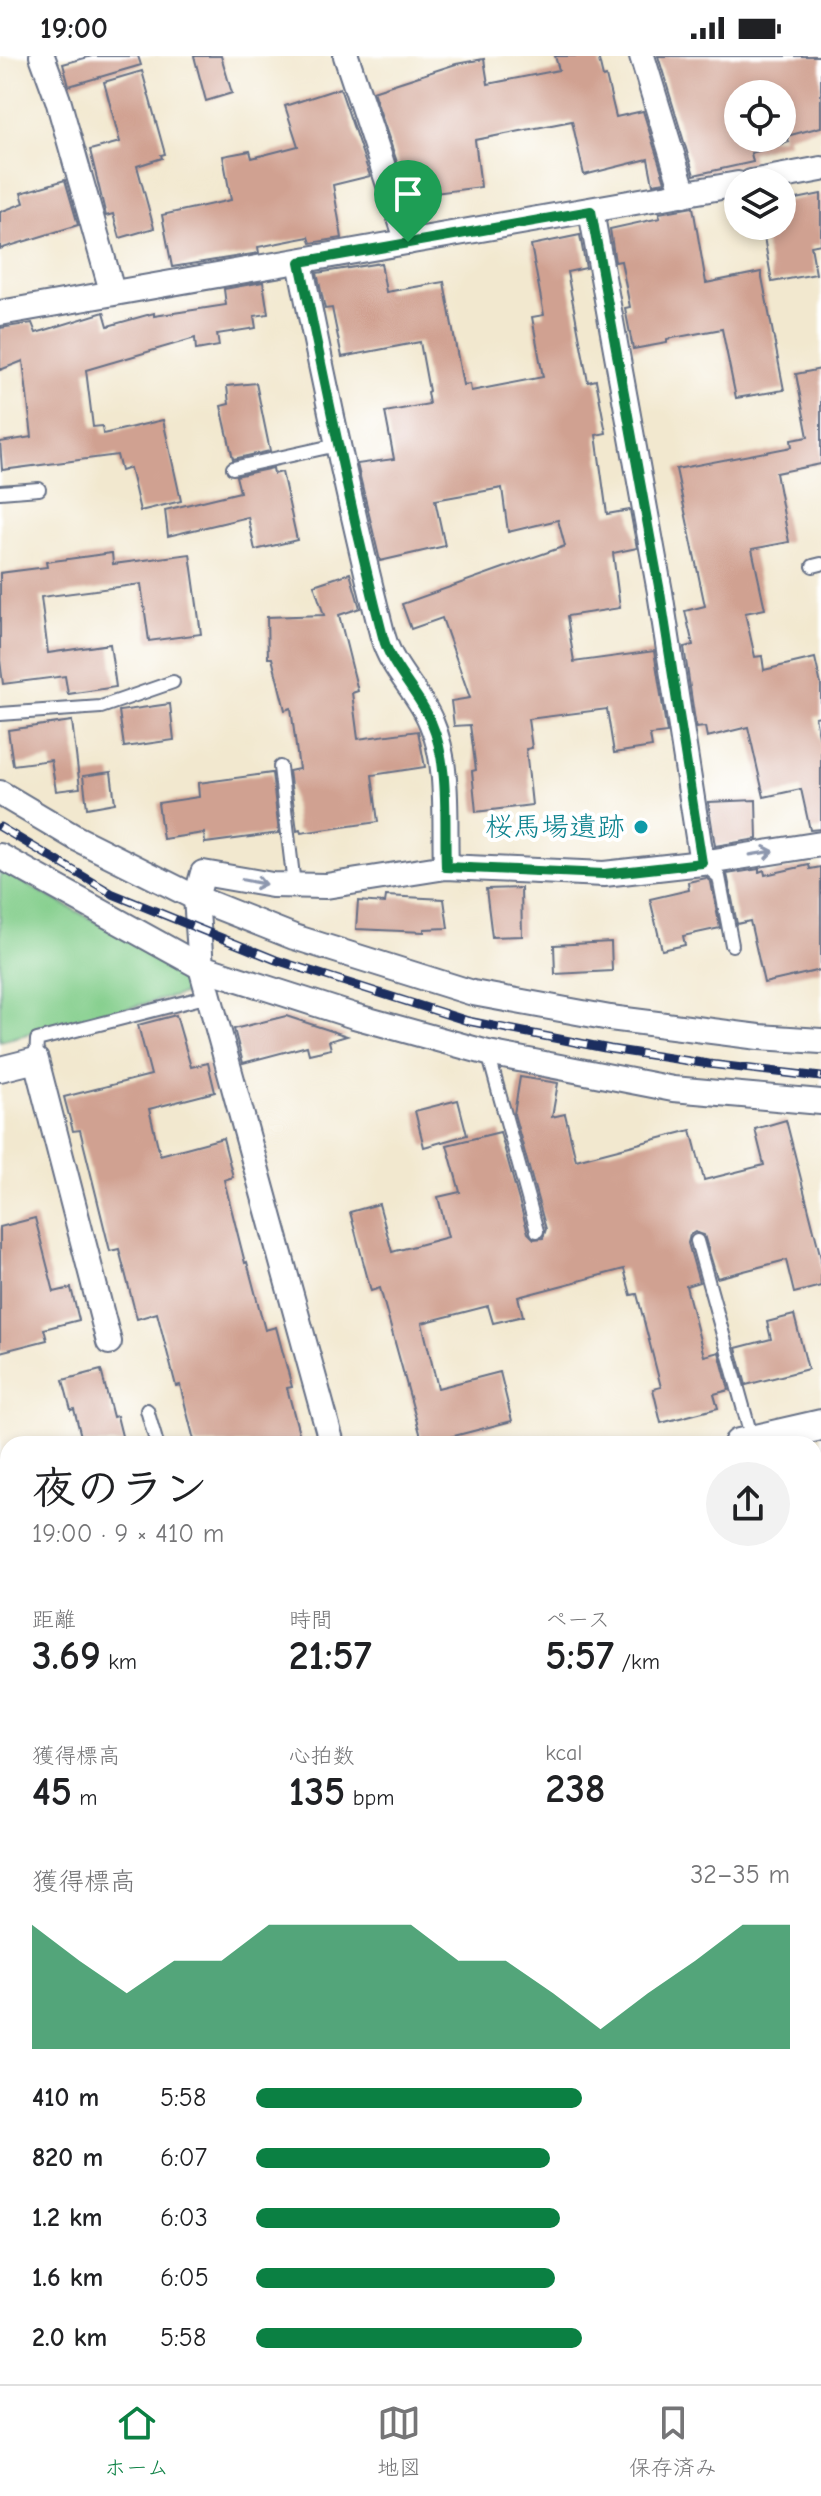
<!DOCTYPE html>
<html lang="ja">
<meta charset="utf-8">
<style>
body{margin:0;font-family:"Comic Neue","Klee One",sans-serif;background:#f2f2f2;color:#202124;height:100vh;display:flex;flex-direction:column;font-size:30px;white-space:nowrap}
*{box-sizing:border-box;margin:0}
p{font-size:26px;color:#757577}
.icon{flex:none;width:44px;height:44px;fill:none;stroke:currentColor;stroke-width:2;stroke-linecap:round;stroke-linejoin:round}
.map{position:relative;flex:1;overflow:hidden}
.sheet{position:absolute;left:0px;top:1380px;width:822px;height:948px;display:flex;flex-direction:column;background:#fff;border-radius:24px 24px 0 0;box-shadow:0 4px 12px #0003}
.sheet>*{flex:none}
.buttons{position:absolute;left:724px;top:24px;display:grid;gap:16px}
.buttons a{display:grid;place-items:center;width:72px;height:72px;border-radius:50%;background:#fff;box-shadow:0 4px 12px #0003;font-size:40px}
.pin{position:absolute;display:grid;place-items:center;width:68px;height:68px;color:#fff;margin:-82px -34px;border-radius:50% 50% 50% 0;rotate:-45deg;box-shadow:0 0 8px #0007}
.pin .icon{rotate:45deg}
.round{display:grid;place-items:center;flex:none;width:84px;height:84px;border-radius:42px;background:#f2f2f2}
.head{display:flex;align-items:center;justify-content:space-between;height:136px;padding:0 32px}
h1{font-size:44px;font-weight:700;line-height:60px}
.figures{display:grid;grid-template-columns:repeat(3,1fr);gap:12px;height:136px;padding:8px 32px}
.figures div{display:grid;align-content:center}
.figures b{font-size:40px;font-weight:700}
.figures small{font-size:22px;font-weight:400}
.figures p{font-size:22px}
.chart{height:224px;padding:16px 32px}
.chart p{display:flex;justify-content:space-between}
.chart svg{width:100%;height:144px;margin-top:8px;fill:#0b8043;opacity:.7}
ul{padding:0 32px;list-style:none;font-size:26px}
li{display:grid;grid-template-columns:128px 96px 1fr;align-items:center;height:60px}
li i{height:20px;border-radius:10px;background:#0b8043}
.status{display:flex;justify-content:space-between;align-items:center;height:56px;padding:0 40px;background:#fff;direction:ltr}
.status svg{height:22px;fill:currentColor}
.tabs{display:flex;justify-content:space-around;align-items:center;height:112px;border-top:2px solid #e0e0e0;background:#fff;font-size:22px;color:#757577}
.tabs a{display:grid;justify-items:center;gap:4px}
.tabs .current{color:#0b8043}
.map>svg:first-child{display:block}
</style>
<div class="status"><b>19:00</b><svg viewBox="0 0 49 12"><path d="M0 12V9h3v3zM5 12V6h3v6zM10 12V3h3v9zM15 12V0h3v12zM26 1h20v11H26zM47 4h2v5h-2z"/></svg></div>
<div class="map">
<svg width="821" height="2328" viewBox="0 0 821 2328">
<rect width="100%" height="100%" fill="#fff"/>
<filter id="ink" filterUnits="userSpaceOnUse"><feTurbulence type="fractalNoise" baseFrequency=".0125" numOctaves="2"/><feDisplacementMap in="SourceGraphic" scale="16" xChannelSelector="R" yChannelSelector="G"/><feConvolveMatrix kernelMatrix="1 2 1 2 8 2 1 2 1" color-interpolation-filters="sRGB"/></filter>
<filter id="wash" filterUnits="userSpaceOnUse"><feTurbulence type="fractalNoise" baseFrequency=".006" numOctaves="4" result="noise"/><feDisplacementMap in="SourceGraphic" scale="32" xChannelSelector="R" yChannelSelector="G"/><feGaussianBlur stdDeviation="1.8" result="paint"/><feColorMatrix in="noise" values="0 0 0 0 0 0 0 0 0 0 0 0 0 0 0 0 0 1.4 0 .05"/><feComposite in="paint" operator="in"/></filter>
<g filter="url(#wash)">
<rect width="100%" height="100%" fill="#f2e8cf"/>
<path fill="#83ce8b" stroke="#4f7e74" stroke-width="2" d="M 0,814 L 190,916 L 195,935 L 0,985 Z"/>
<g id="blocks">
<g fill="#d0a191" fill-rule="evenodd">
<path d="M 92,0 L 138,0 L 141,9 L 69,30 L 63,8 Z"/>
<path d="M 194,0 L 221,0 L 232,37 L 206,45 Z"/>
<path d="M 555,0 L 598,0 L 603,21 L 606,20 L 616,61 L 643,55 L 665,126 L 653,128 L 648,103 L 584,119 L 572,65 L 475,84 L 481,131 L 412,140 L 408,110 L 399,112 L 373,35 L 456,8 L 484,3 L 488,28 L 559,14 Z"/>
<path d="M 658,0 L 821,0 L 821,71 L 787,80 L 789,86 L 751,97 L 753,106 L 694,119 ZM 738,38 L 782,38 L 782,82 L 738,82 Z"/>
<path d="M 142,15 L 165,98 L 161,99 L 162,102 L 137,110 L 154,172 L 120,182 L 113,158 L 106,160 L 90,94 L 120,86 L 104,26 Z"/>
<path d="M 340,32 L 370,120 L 333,129 L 342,182 L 311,187 L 309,181 L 258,191 L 259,197 L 172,211 L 162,159 L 231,144 L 223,100 L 250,95 L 252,102 L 298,90 L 285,50 Z"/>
<path d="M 65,124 L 78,169 L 0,193 L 0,156 L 24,147 L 21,137 Z"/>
<path d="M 821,138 L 821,188 L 811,190 L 816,218 L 772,226 L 762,170 L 782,170 L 782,146 Z"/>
<path d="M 693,151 L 706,227 L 761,216 L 784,334 L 736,342 L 722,273 L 667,283 L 667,287 L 633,293 L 625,252 L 630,251 L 621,205 L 615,206 L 610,173 L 660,162 L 659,157 Z"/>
<path d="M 580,179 L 586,212 L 567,216 L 588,326 L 596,324 L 606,377 L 596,379 L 607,458 L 630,454 L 637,492 L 613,497 L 620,552 L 567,560 L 574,606 L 654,595 L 667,677 L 650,679 L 652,691 L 614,697 L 607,653 L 528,663 L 532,692 L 526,693 L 532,749 L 476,756 L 472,715 L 476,714 L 470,669 L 454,670 L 451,645 L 470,642 L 442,562 L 411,573 L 402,548 L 565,490 L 558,464 L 508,476 L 502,432 L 435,444 L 445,490 L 380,505 L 357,408 L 394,403 L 385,356 L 429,348 L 427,336 L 429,335 L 420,286 L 342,301 L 332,252 L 325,253 L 317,217 L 381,207 L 386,236 L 444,226 L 463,329 L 470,328 L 471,335 L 543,321 L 532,261 L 544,259 L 531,189 Z"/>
<path d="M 263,226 L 268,258 L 254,260 L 256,272 L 217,278 L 219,290 L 196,294 L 195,282 L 86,314 L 93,371 L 102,370 L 103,378 L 163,364 L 181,445 L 140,455 L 130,412 L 121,415 L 117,399 L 2,414 L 0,386 L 32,381 L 23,305 L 0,314 L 0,272 L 32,267 L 36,277 L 104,256 L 108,270 L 154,257 L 154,260 L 226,249 L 224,233 Z"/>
<path d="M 821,313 L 821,408 L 776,417 L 789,486 L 752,493 L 765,553 L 745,557 L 755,601 L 762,600 L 764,614 L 815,602 L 821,629 L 821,660 L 815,661 L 821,688 L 821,773 L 810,774 L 801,733 L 764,741 L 748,671 L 707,681 L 705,671 L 696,672 L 684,591 L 693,589 L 685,555 L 705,550 L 676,413 L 792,391 L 791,384 L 808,381 L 796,318 Z"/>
<path d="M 256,327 L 270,395 L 233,403 L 221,350 L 229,348 L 227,330 Z"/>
<path d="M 273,412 L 274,418 L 282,416 L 297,484 L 255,494 L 248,461 L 168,480 L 165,454 L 240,436 L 236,420 Z"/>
<path d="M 112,497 L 113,508 L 190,498 L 201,578 L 149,585 L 141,528 L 41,541 L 48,597 L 110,588 L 116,631 L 68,638 L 65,620 L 3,628 L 0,604 L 0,517 L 47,511 L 46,506 Z"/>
<path d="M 350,517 L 360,552 L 339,559 L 358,635 L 352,637 L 358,683 L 418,675 L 425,711 L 372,719 L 378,766 L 301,777 L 300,774 L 297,775 L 289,715 L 299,713 L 291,652 L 285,654 L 272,602 L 268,602 L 267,561 L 324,559 L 314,529 Z"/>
<path d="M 170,648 L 174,684 L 124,691 L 119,655 Z"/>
<path d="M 72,665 L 80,732 L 56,735 L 51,704 L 13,709 L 8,674 Z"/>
<path d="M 111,716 L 115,747 L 87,752 L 83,720 Z"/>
<path d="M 272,717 L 279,777 L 205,787 L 204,777 L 163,783 L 158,747 L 199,741 L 198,727 Z"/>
<path d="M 756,744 L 757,783 L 715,790 L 708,746 Z"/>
<path d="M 809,809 L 810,813 L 821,811 L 821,914 L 764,927 L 750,865 L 737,868 L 727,818 L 759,813 L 759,816 L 764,814 L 765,819 Z"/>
<path d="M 706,822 L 711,826 L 720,872 L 683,880 L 685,889 L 662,894 L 650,843 L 689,834 L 688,826 Z"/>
<path d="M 521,832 L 522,880 L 492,881 L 486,833 Z"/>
<path d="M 386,840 L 444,843 L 448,872 L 424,873 L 424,876 L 356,873 L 358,845 L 385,847 Z"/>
<path d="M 611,886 L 612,915 L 555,918 L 554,889 Z"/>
<path d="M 176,959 L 191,1011 L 208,1007 L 215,1036 L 149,1053 L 160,1099 L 223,1082 L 233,1121 L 224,1124 L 245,1207 L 247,1206 L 265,1274 L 276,1271 L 292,1331 L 287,1332 L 302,1388 L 195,1388 L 180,1329 L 176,1330 L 157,1257 L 137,1263 L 119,1193 L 110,1195 L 80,1074 L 73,1075 L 64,1041 L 151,1019 L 138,969 Z"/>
<path d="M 286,960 L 347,980 L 329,985 L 331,993 L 309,998 L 307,990 L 243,1007 L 234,973 Z"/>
<path d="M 520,1021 L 558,1027 L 552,1061 L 565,1058 L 576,1104 L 691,1074 L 704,1124 L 764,1109 L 755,1073 L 786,1064 L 821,1202 L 821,1230 L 794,1237 L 786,1204 L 717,1222 L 704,1179 L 695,1176 L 690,1179 L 688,1187 L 699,1226 L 686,1230 L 704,1300 L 719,1296 L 729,1334 L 714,1338 L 718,1352 L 661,1367 L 653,1333 L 661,1331 L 637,1238 L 631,1239 L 624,1213 L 518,1241 L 523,1260 L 493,1267 L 488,1250 L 422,1267 L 438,1332 L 500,1316 L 512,1365 L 423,1388 L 380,1232 L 371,1235 L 350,1156 L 379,1148 L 392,1196 L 448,1181 L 438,1141 L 460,1136 L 447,1089 L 500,1076 L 528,1177 L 534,1183 L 543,1182 L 546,1173 L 514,1058 Z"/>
<path d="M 458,1044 L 467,1079 L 424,1091 L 415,1055 Z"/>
<path d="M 35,1162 L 54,1236 L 71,1232 L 79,1264 L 44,1273 L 47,1284 L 0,1296 L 0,1171 Z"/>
<path d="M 794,1259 L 808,1313 L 746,1329 L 736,1292 L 771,1283 L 767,1266 Z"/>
<path d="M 101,1314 L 113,1361 L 117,1360 L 124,1388 L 83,1388 L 74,1353 L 71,1354 L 63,1324 Z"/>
</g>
</g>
</g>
<g filter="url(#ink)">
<use href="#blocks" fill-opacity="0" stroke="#667086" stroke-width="2"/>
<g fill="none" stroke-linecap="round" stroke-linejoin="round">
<g stroke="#667086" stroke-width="16">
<g id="service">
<path d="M 233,412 L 337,389"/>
<path d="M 0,436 L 39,433"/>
<path d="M 813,510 L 821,508"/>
<path d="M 0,658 L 101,651 L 173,626"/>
<path d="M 280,711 L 294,829"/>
<path d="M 703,808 L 719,821 L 732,889"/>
<path d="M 488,997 L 537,1175"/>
<path d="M 36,1004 L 37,984 L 209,940"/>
<path d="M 697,1185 L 752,1383"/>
<path d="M 147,1354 L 157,1388"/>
<path d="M 816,1978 L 821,1997"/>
<path d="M 814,2053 L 821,2051"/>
<path d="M 0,2054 L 8,2083"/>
<path d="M 0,2249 L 8,2245"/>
</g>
</g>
<g stroke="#667086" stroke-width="28">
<g id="minor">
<path d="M 42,0 L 58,44 L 112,235"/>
<path d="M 346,0 L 408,186"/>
<path d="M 642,0 L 684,138"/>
<path d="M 751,126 L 821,113"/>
<path d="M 591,155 L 660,536 L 702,807"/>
<path d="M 300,206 C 325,331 351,457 383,581 C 392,614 419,636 431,666 C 450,709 444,764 446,811"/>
<path d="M 0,257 L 738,128"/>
<path d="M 0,737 L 76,782 L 196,842 L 294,881 L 473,937 L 610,962 L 759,981 L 821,985"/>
<path d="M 0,800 L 201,911 L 354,960 L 488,997 L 673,1033 L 821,1046"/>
<path d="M 0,1013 L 36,1004 L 109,1286"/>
<path d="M 332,1388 L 201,911 L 196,842 L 203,817 L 272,829 L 326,830 L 446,811 L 604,818 L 702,807 L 821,788"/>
<path d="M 814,1663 L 821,1661"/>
<path d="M 0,1851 L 8,1850"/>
<path d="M 814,2208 L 821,2202"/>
<path d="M 583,2320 L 585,2328"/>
<path d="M 672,2328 L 682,2320"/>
</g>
</g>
<g stroke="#667086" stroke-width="34">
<g id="tertiary">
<path d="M 739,1388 L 821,1369"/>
<path d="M 0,1560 L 8,1558"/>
</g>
</g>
<use href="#service" stroke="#fff" stroke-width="12"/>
<use href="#minor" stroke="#fff" stroke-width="24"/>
<use href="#tertiary" stroke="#fff" stroke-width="30"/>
<g stroke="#1b2f5e" stroke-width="9">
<path id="rail" d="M 0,771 L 113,838 L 276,904 L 468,965 L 610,993 L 709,1008 L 821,1021"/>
</g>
<use href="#rail" stroke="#fff" stroke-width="6" stroke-dasharray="18" stroke-linecap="butt"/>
</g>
<defs><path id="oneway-shaft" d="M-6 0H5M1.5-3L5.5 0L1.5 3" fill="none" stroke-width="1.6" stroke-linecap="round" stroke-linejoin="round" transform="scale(2)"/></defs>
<g stroke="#8d97ae">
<use href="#oneway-shaft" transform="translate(762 797) rotate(-9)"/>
<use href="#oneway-shaft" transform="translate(254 826) rotate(11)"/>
</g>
</g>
<g fill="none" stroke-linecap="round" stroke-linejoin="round" filter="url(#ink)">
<g stroke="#fff" stroke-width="16">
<path id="route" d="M 591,155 L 660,536 L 702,807 L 604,818 L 446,811 C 444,764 450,709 431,666 C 419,636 392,614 383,581 C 351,457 326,331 300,206 Z"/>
</g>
<use href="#route" stroke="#0b8043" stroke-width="10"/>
</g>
<circle fill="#0f9aa8" stroke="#fff" stroke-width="3" cx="641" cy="771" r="8"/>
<g text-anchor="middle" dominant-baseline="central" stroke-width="8" stroke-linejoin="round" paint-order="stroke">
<g font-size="28" fill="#0d838f" stroke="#fff" text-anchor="end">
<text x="625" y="771">桜馬場遺跡</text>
</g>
</g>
</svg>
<div class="buttons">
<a><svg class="icon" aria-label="locate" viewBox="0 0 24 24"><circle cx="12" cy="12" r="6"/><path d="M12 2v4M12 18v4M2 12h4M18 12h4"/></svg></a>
<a><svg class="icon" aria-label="layers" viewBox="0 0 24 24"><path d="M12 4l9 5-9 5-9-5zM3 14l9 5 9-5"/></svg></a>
</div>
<div class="pin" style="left:408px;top:186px;background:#1e9e55"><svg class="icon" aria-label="arrive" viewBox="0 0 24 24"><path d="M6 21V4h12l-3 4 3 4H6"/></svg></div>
<section class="sheet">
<div class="head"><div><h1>夜のラン</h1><p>19:00 · 9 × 410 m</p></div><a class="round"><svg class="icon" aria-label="share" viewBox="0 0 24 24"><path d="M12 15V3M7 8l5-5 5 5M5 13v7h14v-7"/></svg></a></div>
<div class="figures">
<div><p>距離</p><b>3.69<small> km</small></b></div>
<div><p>時間</p><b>21:57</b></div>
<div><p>ペース</p><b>5:57<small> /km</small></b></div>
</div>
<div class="figures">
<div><p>獲得標高</p><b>45<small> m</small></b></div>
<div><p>心拍数</p><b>135<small> bpm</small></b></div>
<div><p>kcal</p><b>238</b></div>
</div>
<div class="chart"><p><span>獲得標高</span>32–35 m</p>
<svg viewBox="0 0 160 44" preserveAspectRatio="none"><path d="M0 44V6L10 17L20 27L30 17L40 17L50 6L60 6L70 6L80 6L90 17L100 17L110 27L120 38L130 27L140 17L150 6L160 6V44z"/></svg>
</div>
<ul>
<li><b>410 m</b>5:58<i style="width:61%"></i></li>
<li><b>820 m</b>6:07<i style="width:55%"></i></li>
<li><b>1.2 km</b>6:03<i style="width:57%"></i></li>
<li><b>1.6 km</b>6:05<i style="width:56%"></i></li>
<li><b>2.0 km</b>5:58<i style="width:61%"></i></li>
</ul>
</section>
</div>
<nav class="tabs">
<a class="current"><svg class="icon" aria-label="home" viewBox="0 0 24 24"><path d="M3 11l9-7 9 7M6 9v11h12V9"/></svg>ホーム</a>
<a><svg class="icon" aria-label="map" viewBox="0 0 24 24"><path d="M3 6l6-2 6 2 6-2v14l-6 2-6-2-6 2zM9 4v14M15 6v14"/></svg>地図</a>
<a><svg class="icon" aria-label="saved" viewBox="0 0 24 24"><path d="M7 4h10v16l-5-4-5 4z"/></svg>保存済み</a>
</nav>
